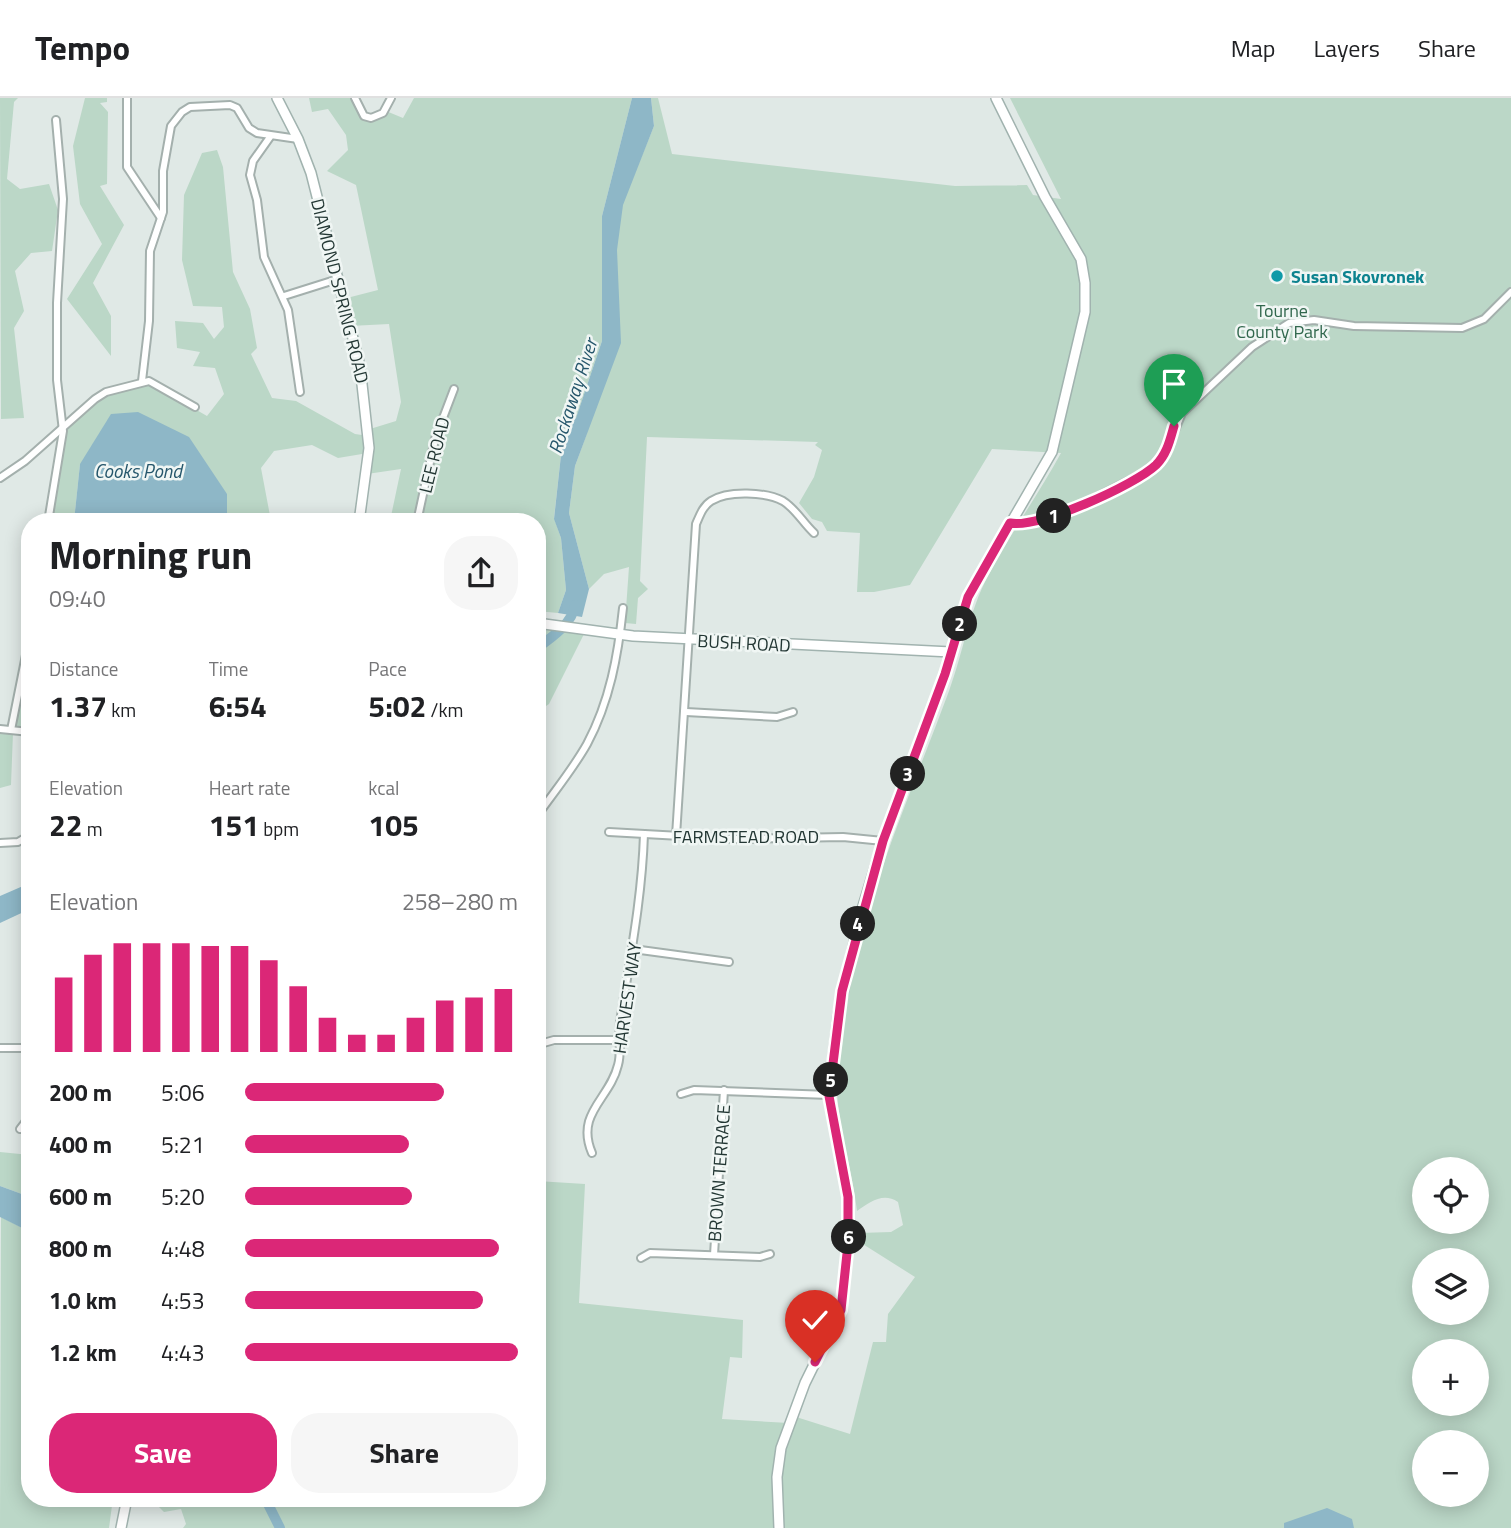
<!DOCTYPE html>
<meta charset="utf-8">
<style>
body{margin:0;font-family:"Titillium Web",sans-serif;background:#f6f6f6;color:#202124;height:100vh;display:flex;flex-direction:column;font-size:26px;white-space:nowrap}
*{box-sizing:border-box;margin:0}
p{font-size:23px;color:#757577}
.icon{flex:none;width:38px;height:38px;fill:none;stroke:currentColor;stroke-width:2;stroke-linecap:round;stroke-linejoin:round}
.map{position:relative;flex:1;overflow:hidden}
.side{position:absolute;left:21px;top:415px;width:525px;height:994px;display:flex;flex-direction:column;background:#fff;border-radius:28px;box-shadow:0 4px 18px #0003}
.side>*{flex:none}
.tools{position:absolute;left:1412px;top:1059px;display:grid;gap:14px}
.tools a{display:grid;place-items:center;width:77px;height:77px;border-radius:50%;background:#fff;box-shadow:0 4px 18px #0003;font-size:35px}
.pin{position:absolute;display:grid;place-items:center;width:60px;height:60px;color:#fff;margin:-72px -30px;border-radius:50% 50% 50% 0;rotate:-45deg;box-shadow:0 0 7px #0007}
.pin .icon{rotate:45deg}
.km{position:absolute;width:35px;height:35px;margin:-18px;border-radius:50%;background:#222;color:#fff;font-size:19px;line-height:35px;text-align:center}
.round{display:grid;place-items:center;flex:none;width:74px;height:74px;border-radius:28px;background:#f6f6f6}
.head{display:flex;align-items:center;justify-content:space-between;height:119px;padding:0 28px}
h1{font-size:38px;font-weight:700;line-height:52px}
.stats{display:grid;grid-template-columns:repeat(3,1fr);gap:10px;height:119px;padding:7px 28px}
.stats div{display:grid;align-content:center}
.stats b{font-size:30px;font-weight:700}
.stats small{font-size:19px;font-weight:400}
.stats p{font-size:19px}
.chart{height:196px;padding:14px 28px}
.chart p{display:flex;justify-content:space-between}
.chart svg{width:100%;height:126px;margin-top:7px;stroke:#db2777;stroke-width:6}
.primary-button{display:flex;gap:14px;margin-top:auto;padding:14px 28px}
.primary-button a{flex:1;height:80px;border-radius:28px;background:#db2777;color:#fff;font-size:28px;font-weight:700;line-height:80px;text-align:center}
.primary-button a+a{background:#f6f6f6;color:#202124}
ul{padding:0 28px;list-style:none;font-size:23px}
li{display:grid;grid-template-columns:112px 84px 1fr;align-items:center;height:52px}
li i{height:18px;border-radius:9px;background:#db2777}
header{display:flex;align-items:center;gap:42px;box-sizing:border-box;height:98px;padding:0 35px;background:#fff;border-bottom:2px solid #e0e0e0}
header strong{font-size:33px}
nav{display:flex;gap:38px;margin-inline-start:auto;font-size:24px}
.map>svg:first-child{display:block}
</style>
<header>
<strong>Tempo</strong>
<nav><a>Map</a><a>Layers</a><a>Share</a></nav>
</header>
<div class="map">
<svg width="1511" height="1430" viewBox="0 0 1511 1430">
<rect width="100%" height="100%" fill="#e0e9e6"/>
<g fill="#bbd7c7" fill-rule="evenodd">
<path d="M 0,0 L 18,0 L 14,4 L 7,81 L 20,91 L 49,86 L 58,112 L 52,153 L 31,155 L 15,173 L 24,213 L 14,230 L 24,320 L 1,321 Z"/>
<path d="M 85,0 L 107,0 L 107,4 L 100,5 L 108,14 L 107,86 L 100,88 L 124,127 L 93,185 L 111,218 L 111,258 L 67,201 L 102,146 L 80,106 L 73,48 Z"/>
<path d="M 309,0 L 359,0 L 370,22 L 386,13 L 403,20 L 414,0 L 632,0 L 602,118 L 602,243 L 576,320 L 562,330 L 571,330 L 562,348 L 554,420 L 561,440 L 566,492 L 558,515 L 537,513 L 537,424 L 390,423 L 401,371 L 367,376 L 368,355 L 338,360 L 312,347 L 274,353 L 261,370 L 271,423 L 227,423 L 227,396 L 80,366 L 74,423 L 50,424 L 66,327 L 103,295 L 146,283 L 207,318 L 224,296 L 215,270 L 193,268 L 200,254 L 177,250 L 175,223 L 203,225 L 214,241 L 224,229 L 222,209 L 193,208 L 182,162 L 184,97 L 202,55 L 217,52 L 223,69 L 233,174 L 250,211 L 257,250 L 251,256 L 272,300 L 296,303 L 355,336 L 369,338 L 370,331 L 396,323 L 401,304 L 389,226 L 350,228 L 343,201 L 378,192 L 356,87 L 327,73 L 348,52 L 346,37 L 328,11 L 312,14 Z"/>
<path d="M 651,0 L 658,0 L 672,56 L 955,88 L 1027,87 L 1033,97 L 1061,101 L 1010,0 L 1511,0 L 1511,1430 L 183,1430 L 186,1426 L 181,1411 L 164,1414 L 155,1405 L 159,1400 L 537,1400 L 537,1083 L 585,1086 L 579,1205 L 743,1222 L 742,1260 L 730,1259 L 722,1321 L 789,1325 L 793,1318 L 850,1336 L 873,1244 L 886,1244 L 888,1216 L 915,1179 L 858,1143 L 859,1135 L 891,1134 L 903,1127 L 898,1104 C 883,1094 870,1104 857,1113 C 852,1068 835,1022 837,977 C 844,843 903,717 949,593 C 963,555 969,513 988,478 C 1010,436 1038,397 1061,355 L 992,351 L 910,487 L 874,494 L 857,494 L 860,435 L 827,433 L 822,424 L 812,421 L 799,405 L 814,379 L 822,352 L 815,347 L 818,344 L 647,339 L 640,483 L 648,491 L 638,500 L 636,526 L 625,525 L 629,469 L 604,476 L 589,491 L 569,415 L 575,368 L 586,338 L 603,270 L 617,119 L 654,28 ZM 1424,1071 L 1477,1071 L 1477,1124 L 1424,1124 ZM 1424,1162 L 1477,1162 L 1477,1214 L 1424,1214 ZM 1424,1253 L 1477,1253 L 1477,1306 L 1424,1306 ZM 1424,1344 L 1477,1344 L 1477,1396 L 1424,1396 Z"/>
<path d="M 537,528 L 584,536 L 549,606 L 537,614 Z"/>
<path d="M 30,543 L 30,636 L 13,635 L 11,687 L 0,690 L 0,634 L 12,634 Z"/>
<path d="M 0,1054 L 30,1057 L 30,1099 L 0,1088 Z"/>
<path d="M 1,1119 L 30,1134 L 30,1400 L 113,1400 L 109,1430 L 0,1430 Z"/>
</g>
<g fill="#8eb7c7">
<path d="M 632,0 L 651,0 L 654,28 L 623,107 L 617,152 L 621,245 L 575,368 L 569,415 L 589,491 L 582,519 L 558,515 L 566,492 L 561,440 L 554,421 L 562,348 L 570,330 L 560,330 L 576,320 L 602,243 L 602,118 Z"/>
<path d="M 138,314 L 189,339 L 227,396 L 227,423 L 74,423 L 80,366 L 111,316 Z"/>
<path d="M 30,785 L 30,811 L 0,825 L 0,798 Z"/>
<path d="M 0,1088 L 30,1099 L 30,1134 L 0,1119 Z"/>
<path d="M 1327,1410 L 1352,1421 L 1354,1430 L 1284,1430 L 1284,1425 Z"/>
</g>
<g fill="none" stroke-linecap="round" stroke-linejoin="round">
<g stroke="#8eb7c7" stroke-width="10">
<path d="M 537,550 C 551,540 573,525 575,507"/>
<path d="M 265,1400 L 280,1430"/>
</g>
<g stroke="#a4b0ad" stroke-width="10">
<g id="street">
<path d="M 127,0 L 127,69 L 161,120"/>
<path d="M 355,0 L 364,18 L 371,20 L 383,15 L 391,0"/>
<path d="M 270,39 L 253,63 L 250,77 L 257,102 L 264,159 L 288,212 L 300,294"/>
<path d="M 284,198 L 338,181"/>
<path d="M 142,283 L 149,223 L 150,153 L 163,114 L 163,73 L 171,28 L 182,14 L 190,9 L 230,7 L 237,10 L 249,30 L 257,35 L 298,41"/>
<path d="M 0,380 L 25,363 L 95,301 L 106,294 L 149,283 L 195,309"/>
<path d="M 48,424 L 63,333 L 57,282 L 57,205 L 63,101 L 56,22"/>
<path d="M 417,424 L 435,341 L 454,291"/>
<path d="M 1010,425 L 1033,424 L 1075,410 L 1152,371 L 1166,354 L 1182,315 L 1252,249 L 1289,225 L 1314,222 L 1354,228 L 1462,230 L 1484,221 L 1511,194"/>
<path d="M 686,614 L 777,619 L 793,614"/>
<path d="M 0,631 L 30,634"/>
<path d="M 11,632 L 30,537"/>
<path d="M 537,718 C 554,694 573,671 587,646 C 610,603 618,557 623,510"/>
<path d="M 609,734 L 734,741 L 843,739 L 883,743"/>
<path d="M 676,738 L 696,426 C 700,417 703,408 711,403 C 728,392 766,394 783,403 C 796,411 803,425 814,435"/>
<path d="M 0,745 L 18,744 L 30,737"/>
<path d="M 633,851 L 729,864"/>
<path d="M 540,946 L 554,942 L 619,942"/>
<path d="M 0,950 L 30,950"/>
<path d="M 681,996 L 694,992 L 829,997"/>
<path d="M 20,1031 L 30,1018"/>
<path d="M 592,1055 C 575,1015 610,1001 618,967 C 622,953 618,937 620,924 C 630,860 642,800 644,736"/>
<path d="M 714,1157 L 724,992"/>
<path d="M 641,1160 L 650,1155 L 760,1159 L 770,1156"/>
</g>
</g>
<g stroke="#a1b3af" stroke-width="12">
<g id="secondary">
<path d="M 277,0 L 298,41 L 311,75 L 360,268 L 369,350 L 359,424"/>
<path d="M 537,525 L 633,538 L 951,554"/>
<path d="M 121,1430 L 127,1400"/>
<path d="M 779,1430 L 777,1379 L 781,1350 L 805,1285 L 841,1212 L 848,1146 L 848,1099 L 829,997 L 838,917 L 860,818 L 883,743 L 945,576 L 968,499 L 1052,354 L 1085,214 L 1085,185 L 1081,161 L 1045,99 L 996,0"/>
</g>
</g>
<use href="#street" stroke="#fff" stroke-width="6"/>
<use href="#secondary" stroke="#fff" stroke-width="9"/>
</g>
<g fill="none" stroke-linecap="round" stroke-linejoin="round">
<g stroke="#fff" stroke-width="14">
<path id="route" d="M 815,1264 L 841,1212 L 848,1146 L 848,1099 L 829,998 L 842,893 L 883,743 L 945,576 L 968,499 L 1010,425 C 1038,431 1135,387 1156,367 C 1167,356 1170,342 1174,328"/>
</g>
<use href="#route" stroke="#db2777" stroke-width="9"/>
</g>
<circle fill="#0f9aa8" stroke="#f0f6f4" stroke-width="2.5" cx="1277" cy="178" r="7"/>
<g text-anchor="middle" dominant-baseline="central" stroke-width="5" stroke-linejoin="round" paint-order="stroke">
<g font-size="18" font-weight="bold" fill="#0d838f" stroke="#f0f6f4" text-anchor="start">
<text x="1291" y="178">Susan Skovronek</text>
</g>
<g font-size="18" fill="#233734" stroke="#f0f6f4">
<text transform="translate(340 193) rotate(76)">DIAMOND SPRING ROAD</text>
<text transform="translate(434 357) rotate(-76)">LEE ROAD</text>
<text transform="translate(744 545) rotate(3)">BUSH ROAD</text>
<text x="746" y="738">FARMSTEAD ROAD</text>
<text transform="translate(627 900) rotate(-82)">HARVEST WAY</text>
<text transform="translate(719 1075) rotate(-86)">BROWN TERRACE</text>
</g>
<g font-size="18" fill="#32684e" stroke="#f0f6f4">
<text x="1282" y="212">Tourne<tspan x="1282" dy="21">County Park</tspan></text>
</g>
<g font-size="19" font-style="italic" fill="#25566b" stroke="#f0f6f4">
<text transform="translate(572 298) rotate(-72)">Rockaway River</text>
<text x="138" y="372">Cooks Pond</text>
</g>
</g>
</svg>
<div class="tools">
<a><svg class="icon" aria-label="locate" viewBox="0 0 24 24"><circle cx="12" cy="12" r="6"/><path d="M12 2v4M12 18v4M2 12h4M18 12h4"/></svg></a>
<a><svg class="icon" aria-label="layers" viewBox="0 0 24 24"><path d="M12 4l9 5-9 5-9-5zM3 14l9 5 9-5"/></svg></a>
<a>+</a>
<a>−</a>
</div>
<div class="pin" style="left:1174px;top:328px;background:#1e9e55"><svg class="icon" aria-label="arrive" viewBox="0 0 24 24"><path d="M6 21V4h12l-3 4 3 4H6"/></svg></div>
<div class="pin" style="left:815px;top:1264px;background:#d93025"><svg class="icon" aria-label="check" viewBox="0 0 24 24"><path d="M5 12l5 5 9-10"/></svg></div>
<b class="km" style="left:1054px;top:418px">1</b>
<b class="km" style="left:960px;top:526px">2</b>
<b class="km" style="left:908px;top:676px">3</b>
<b class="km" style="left:858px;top:826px">4</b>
<b class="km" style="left:831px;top:982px">5</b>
<b class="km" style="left:849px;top:1139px">6</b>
<section class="side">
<div class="head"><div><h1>Morning run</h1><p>09:40</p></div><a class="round"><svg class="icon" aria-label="share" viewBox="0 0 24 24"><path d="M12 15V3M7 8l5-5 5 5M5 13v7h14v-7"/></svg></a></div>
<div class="stats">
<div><p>Distance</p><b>1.37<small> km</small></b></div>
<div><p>Time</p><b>6:54</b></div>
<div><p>Pace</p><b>5:02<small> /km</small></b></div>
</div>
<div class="stats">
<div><p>Elevation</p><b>22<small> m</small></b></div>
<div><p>Heart rate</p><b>151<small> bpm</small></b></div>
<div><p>kcal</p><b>105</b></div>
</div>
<div class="chart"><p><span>Elevation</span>258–280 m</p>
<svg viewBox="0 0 160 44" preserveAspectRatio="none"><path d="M5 44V18M15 44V10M25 44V6M35 44V6M45 44V6M55 44V7M65 44V7M75 44V12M85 44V21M95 44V32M105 44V38M115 44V38M125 44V32M135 44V26M145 44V25M155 44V22"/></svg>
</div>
<ul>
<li><b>200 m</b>5:06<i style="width:73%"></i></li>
<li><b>400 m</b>5:21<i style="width:60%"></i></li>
<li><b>600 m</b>5:20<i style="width:61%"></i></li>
<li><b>800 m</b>4:48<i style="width:93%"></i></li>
<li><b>1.0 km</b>4:53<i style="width:87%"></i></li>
<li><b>1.2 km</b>4:43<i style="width:100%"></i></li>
</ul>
<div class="primary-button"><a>Save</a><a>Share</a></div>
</section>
</div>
